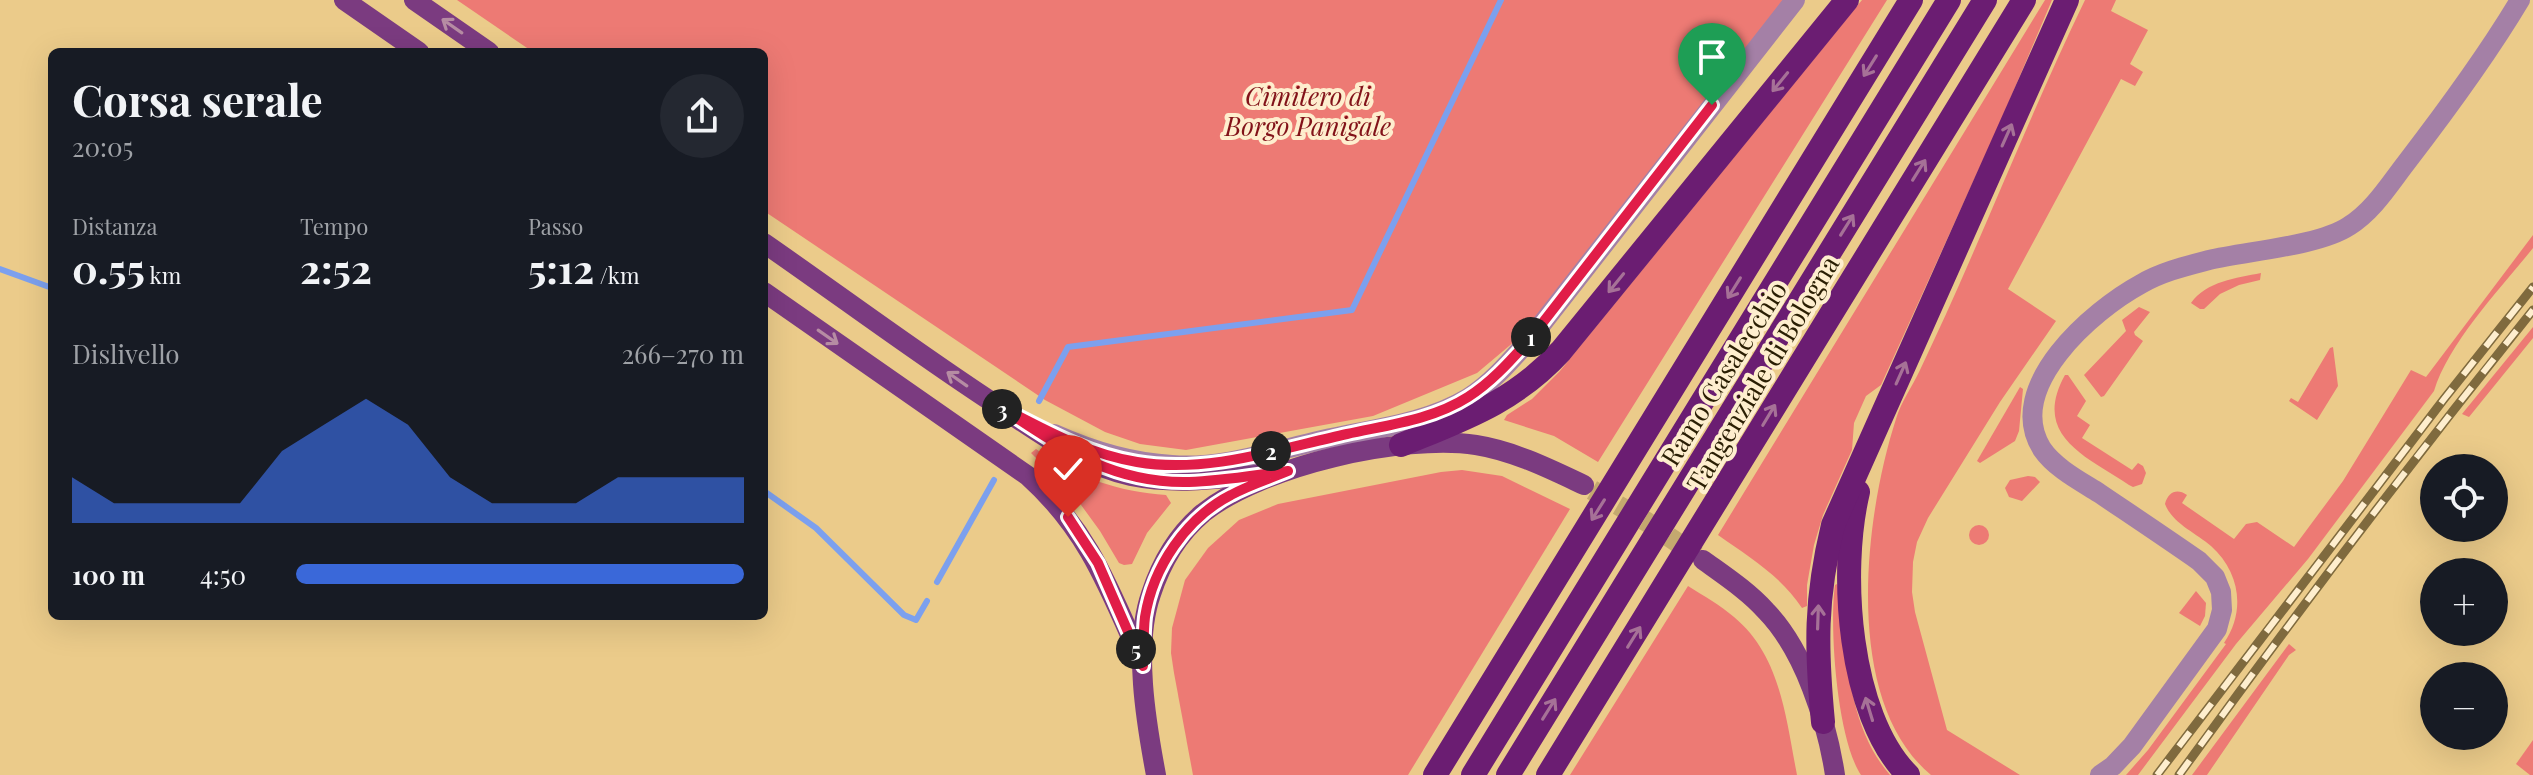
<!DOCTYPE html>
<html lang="it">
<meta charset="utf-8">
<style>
body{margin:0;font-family:"Playfair Display",serif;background:#242831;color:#f1f3f6;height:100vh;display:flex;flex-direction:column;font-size:30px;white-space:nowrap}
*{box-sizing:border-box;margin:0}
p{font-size:26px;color:#9ea1a6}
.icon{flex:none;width:44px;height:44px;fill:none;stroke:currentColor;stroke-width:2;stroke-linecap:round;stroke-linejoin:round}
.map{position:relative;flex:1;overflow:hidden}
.drawer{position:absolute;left:48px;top:48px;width:720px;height:572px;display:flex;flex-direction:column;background:#171b24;border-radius:12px;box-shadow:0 8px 32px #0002}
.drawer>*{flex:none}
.controls{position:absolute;left:2420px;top:454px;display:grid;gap:16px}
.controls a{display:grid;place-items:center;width:88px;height:88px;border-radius:50%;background:#171b24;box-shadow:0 8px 32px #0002;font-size:40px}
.pin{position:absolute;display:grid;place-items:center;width:68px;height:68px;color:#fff;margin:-82px -34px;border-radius:50% 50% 50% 0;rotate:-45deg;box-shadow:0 0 8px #0007}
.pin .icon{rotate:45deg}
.km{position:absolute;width:40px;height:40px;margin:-20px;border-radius:50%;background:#222;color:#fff;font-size:22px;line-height:40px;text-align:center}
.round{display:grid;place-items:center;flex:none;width:84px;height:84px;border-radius:42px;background:#242831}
.headline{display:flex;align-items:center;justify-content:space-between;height:136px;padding:0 24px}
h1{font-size:44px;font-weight:700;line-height:60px}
.metrics{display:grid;grid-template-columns:repeat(3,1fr);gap:12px;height:136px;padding:8px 24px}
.metrics div{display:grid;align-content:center}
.metrics b{font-size:40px;font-weight:700}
.metrics small{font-size:22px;font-weight:400}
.metrics p{font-size:22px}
.chart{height:224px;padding:16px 24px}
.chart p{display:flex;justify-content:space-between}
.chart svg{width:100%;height:144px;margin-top:8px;fill:#3a68d9;opacity:.7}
ul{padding:0 24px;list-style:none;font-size:26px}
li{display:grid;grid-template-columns:128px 96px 1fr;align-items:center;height:60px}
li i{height:20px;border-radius:10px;background:#3a68d9}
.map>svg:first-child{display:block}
</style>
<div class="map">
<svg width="2533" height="775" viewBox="0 0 2533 775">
<rect width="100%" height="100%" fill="#ebcb8a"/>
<g fill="#ed7a74">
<path d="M 457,0 L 1787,0 L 1527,331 L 1477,373 L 1373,416 L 1186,450 L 1140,444 L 1105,432 L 1045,400 L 764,211 L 764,52 L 533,52 Z"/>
<path d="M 1862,0 L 1887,0 L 1598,462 L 1554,436 L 1504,420 L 1507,415 L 1532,399 L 1560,371 Z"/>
<path d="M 2045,0 L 2052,0 L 2002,118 L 1881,385 L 1866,396 L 1854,423 L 1852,450 L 1823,515 L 1814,545 L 1807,585 L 1807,606 L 1802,608 C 1781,576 1749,557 1718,535 Z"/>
<path d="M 2085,0 L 2116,0 L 2111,11 L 2148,30 L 2130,64 L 2143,72 L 2135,86 L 2121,79 L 2008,289 L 2056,321 L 2000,402 L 1928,518 L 1917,542 L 1913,562 L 1912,592 L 1915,612 L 1947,730 L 2020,775 L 1931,775 C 1842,701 1864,518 1896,419 C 1901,402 1912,387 1920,370 C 1937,334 1954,297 1970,260 C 2008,173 2044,85 2085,0 Z"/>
<path d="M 2533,235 L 2533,248 C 2501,288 2449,342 2434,391 L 2308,559 L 2236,644 L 2138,775 L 2126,775 L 2148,750 L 2226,644 L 2224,643 C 2246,611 2240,572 2211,546 C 2196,533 2172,523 2165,504 C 2168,492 2177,488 2187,495 L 2182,503 L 2234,539 L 2246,524 L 2257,522 L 2294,547 L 2343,481 L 2411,370 L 2426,377 Z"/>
<path d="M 2261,273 L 2260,280 L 2239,285 L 2220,294 L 2204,309 L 2200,309 L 2191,303 C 2207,281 2236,278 2261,273 Z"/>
<path d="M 2139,307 L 2150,312 L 2134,332 L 2135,335 L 2143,341 L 2104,396 L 2101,397 L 2084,375 L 2126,331 L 2122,320 Z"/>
<path d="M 2533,327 L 2533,338 L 2469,417 L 2462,414 Z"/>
<path d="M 2333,347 L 2338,386 L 2317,420 L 2289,401 L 2291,398 L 2298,402 L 2330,348 Z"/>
<path d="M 2065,375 L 2068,375 L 2086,401 L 2077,416 L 2090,425 L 2082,438 L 2132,470 L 2138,463 L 2143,466 L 2146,473 L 2142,484 L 2133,487 L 2129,485 C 2087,457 2031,436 2065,375 Z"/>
<path d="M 2020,387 L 2023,389 L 2019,431 L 2015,441 L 1980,463 L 1977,461 Z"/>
<path d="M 1036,449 C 1074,477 1120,492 1166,495 L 1171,503 L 1147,533 L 1132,564 L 1124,565 L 1119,563 L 1100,531 L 1076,498 L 1031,453 Z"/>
<path d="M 1462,470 L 1502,476 L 1570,509 L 1408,775 L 1193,775 L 1174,673 L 1171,653 L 1172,628 L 1185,580 L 1208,548 L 1239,520 L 1278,504 L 1441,472 Z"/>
<path d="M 2028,476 L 2035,477 L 2040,482 L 2022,501 L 2009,497 L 2005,488 L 2010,480 Z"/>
<circle cx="1979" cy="535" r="10"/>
<path d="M 1837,584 C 1843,598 1842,617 1844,633 C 1849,683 1856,736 1890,775 L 1861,775 C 1837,739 1829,627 1835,585 Z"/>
<path d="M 1688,586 C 1704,596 1720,605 1734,617 C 1781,656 1786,719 1797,775 L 1570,775 Z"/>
<path d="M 2196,591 L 2206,603 L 2205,616 L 2200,626 L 2179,613 Z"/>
<path d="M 2289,644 L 2296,650 L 2289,655 L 2207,775 L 2192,775 Z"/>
<path d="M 2533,740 L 2533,775 L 2530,775 L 2516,764 Z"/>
</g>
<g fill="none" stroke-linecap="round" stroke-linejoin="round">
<g stroke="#7ca0ee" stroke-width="6">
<path d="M 0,269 L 52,288"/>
<path d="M 1039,401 L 1068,347 L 1352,310 L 1501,0"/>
<path d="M 764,491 L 816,528 L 904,615 L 916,620 L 927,601"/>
<path d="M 937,582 L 994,480"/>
</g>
<path stroke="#c4a86f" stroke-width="20" stroke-dasharray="20 10" stroke-linecap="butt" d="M 1592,490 L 1647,522 L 1697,556"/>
<g stroke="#a480a6" stroke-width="20">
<path d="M 1054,434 C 1092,451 1131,463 1172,465 C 1222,469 1273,451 1322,440 C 1370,429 1425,424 1468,398 C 1492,383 1511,360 1530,339 L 1795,0"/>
<path d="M 2100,775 L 2113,766 L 2132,746 L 2217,629 L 2222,610 L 2221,592 L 2215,577 L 2199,561 C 2166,538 2133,516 2099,493 C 2080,481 2055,468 2042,449 C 2003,387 2093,310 2141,284 C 2161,272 2186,266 2209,260 C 2247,251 2319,246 2349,226 C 2373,211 2389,185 2406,163 C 2446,111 2486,57 2520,0"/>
</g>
<g stroke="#7b3b80" stroke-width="20">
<path d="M 344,0 L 419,52"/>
<path d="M 414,0 L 489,52"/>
<path d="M 764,243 C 842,297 918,354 998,406 C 1040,433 1081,465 1131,476 C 1176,485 1219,479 1264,474"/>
<path d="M 764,292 L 1028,476 C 1088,530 1109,588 1141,660"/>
<path d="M 1703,560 C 1725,576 1748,591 1766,611 C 1804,650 1827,722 1835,775"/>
<path d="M 1156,775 C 1146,722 1133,646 1151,594 C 1161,563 1178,534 1203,513 C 1262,466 1402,434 1476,445 C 1514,451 1550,469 1584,485"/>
</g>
<g stroke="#6b1d72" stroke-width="24">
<path d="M 1401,445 C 1464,419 1513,403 1561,351 L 1847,0"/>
<path d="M 1858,492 C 1839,571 1848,715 1908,775"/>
<path d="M 1823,722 C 1816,648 1815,599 1833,525 L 2067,0"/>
<path d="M 1435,775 L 1911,0"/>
<path d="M 1473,775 L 1949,0"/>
<path d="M 1508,775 L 1985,0"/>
<path d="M 1548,775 L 2024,0"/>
</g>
<g stroke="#7f6a3e" stroke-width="9">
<g id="rail">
<path d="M 2157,775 L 2444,399 L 2533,287"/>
<path d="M 2179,775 C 2293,617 2411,462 2533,310"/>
</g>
</g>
<use href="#rail" stroke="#feeece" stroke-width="6" stroke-dasharray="18" stroke-linecap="butt"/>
</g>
<defs><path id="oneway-shaft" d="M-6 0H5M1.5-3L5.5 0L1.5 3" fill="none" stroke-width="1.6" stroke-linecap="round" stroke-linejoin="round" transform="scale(2)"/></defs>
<g stroke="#b68ca3">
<use href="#oneway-shaft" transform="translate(452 26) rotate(-145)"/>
<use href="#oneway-shaft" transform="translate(828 337) rotate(35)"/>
<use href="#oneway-shaft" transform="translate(957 379) rotate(-145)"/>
</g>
<g stroke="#a67197">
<use href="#oneway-shaft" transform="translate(1870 66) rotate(122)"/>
<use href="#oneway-shaft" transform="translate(1780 82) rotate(129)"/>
<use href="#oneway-shaft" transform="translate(2007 135) rotate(-66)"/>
<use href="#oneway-shaft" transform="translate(1919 170) rotate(-58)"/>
<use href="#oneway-shaft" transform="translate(1847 225) rotate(-58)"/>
<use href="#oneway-shaft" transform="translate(1616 283) rotate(129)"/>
<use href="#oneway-shaft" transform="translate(1734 288) rotate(122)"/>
<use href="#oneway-shaft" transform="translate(1901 373) rotate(-66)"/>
<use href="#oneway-shaft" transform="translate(1769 415) rotate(-59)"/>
<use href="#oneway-shaft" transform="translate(1598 510) rotate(122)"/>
<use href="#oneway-shaft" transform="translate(1818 617) rotate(-88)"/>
<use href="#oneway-shaft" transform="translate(1634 637) rotate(-58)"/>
<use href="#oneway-shaft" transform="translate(1549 709) rotate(-58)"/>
<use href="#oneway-shaft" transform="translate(1869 709) rotate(-107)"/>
</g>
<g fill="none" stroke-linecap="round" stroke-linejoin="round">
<g stroke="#fff" stroke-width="16">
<path id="route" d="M 1068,517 L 1098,563 L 1143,666 C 1144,650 1143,633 1145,617 C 1153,567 1186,518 1231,495 C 1249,485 1269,479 1288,471 C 1255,475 1222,481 1189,482 C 1111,484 1059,446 997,405 C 1042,428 1087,454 1137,462 C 1207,474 1279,449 1347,434 C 1387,425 1432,420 1468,397 C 1492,382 1511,360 1530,339 L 1712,105"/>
</g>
<use href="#route" stroke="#e11d48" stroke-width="10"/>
</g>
<g text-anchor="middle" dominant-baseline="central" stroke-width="8" stroke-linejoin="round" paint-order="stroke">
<g font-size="26" font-style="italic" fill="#821219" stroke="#feeece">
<text x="1308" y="95">Cimitero di<tspan x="1308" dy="30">Borgo Panigale</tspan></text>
</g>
<g font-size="26" fill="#2a1e03" stroke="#feeece">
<text transform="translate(1723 373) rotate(-58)">Ramo Casalecchio</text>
<text transform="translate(1762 373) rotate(-59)">Tangenziale di Bologna</text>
</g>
</g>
</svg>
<div class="controls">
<a><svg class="icon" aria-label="locate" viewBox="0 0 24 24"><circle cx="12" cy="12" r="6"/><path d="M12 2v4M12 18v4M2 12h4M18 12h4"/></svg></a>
<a>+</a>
<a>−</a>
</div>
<div class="pin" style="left:1712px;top:105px;background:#1e9e55"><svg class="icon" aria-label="arrive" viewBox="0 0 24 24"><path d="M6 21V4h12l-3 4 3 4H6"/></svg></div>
<div class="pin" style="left:1068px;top:517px;background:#d93025"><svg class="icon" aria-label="check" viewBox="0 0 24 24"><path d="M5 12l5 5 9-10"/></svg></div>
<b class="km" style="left:1531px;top:337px">1</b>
<b class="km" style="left:1271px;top:451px">2</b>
<b class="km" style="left:1002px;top:409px">3</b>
<b class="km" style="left:1136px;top:649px">5</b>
<section class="drawer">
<div class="headline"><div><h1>Corsa serale</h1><p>20:05</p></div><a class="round"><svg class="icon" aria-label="share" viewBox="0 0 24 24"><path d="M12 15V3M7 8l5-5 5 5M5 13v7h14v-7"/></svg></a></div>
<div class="metrics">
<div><p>Distanza</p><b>0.55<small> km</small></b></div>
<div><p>Tempo</p><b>2:52</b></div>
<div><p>Passo</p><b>5:12<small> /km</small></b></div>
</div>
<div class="chart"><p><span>Dislivello</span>266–270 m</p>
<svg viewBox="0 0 160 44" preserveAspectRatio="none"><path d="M0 44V30L10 38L20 38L30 38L40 38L50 22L60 14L70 6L80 14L90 30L100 38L110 38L120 38L130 30L140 30L150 30L160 30V44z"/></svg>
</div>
<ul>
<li><b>100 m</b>4:50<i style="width:100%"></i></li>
</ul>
</section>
</div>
